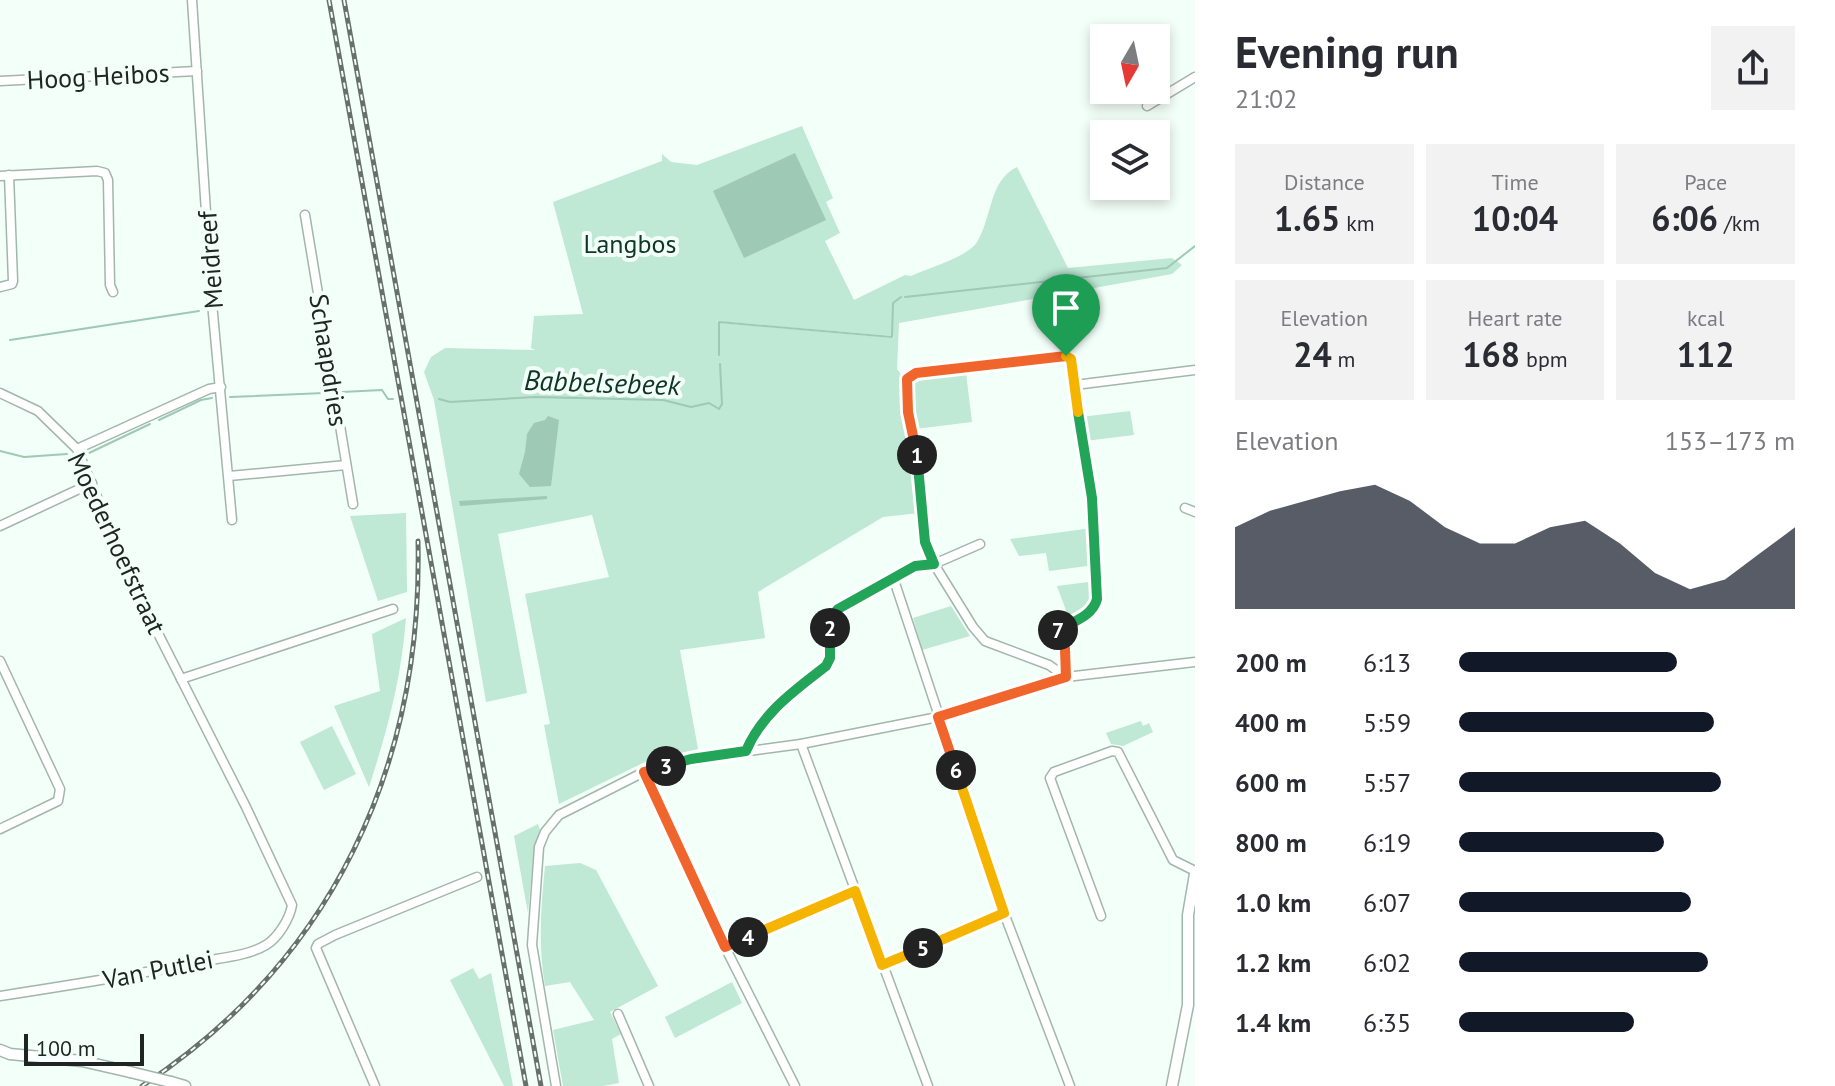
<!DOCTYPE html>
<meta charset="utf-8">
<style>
body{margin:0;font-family:"PT Sans",sans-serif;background:#f2f2f3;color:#2b2b33;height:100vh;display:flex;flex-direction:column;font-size:30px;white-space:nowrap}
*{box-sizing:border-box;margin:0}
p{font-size:26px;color:#7c7c81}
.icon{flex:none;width:44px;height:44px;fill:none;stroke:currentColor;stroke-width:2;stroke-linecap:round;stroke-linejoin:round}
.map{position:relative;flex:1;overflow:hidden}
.panel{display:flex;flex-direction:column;background:#fff;width:640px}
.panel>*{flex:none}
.needle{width:52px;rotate:189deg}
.fabs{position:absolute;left:1090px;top:24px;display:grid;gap:16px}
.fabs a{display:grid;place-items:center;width:80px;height:80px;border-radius:0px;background:#fff;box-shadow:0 4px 12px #0003;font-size:40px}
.scale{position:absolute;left:24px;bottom:20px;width:120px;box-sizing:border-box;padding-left:8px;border:4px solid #1e2522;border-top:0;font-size:22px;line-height:28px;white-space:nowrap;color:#1e2522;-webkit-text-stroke:6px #f3fff9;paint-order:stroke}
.pin{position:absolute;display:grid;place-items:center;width:68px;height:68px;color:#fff;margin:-82px -34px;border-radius:50% 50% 50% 0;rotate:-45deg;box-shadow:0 0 8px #0007}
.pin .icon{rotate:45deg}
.km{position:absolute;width:40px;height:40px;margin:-20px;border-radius:50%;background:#222;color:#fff;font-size:22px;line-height:40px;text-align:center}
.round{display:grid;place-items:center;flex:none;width:84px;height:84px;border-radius:0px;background:#f2f2f3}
.overview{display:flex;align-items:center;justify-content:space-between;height:136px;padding:0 40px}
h1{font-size:44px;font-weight:700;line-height:60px}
.stats{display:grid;grid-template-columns:repeat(3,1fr);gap:12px;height:136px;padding:8px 40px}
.stats div{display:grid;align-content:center;border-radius:0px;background:#f2f2f3;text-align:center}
.stats b{font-size:34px;font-weight:700}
.stats small{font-size:22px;font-weight:400}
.stats p{font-size:22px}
.chart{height:224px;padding:16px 40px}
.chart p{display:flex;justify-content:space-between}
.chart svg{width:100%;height:144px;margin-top:8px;fill:#111827;opacity:.7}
ul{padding:0 40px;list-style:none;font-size:26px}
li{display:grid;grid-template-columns:128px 96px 1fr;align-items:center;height:60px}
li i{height:20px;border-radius:10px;background:#111827}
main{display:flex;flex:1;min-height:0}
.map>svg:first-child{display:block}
</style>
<main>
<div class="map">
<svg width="1195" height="1086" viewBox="0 0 1195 1086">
<rect width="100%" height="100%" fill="#f3fff9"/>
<g fill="#bfe8d5" fill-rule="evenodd">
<path d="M 802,126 L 833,198 L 826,202 L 840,233 L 825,241 L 854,300 L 905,275 L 911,276 C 928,268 968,257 977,242 C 992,218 989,180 1017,167 L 1068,268 L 1172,258 L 1182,265 L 1172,274 L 899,323 L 897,369 L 903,377 L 901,395 L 918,481 L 919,513 L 883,517 L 758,592 L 765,638 L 680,650 L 698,749 L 647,761 L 559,804 L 544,725 L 550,724 L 525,594 L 609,577 L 592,515 L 498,534 L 527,693 L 486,702 L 434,400 L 424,372 L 431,357 L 445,348 L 535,350 L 531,348 L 534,316 L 583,314 L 553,202 L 662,161 L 662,154 L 671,162 L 697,165 ZM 716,321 L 893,336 L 894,338 L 721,323 Z"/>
<path d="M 966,373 L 972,422 L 915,429 L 913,382 L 915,379 Z"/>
<path d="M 1130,411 L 1134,435 L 1085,441 L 1081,417 Z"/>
<path d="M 406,513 L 407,592 L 378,601 L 350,516 Z"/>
<path d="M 1092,528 L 1095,565 L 1049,571 L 1046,553 L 1019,556 L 1010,539 Z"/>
<path d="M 1096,581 L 1094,604 L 1070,621 L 1057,586 Z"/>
<path d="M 951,606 L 970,636 L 922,650 L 913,618 Z"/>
<path d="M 406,618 C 401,680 388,728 369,787 L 334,706 L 380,691 L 372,634 Z"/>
<path d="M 1141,721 L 1143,726 L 1149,723 L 1153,732 L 1123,746 L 1111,744 L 1106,733 Z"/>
<path d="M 332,726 L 356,774 L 324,790 L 300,742 Z"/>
<path d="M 538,824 L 540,830 L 534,848 L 528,913 L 514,836 Z"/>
<path d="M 580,863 L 596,870 L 658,986 L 610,1012 L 621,1034 L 612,1039 L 619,1083 L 603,1086 L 563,1086 L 553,1030 L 594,1020 L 570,982 L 545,986 C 538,945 541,907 545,866 Z"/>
<path d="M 473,968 L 479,979 L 491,973 L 513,1086 L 504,1086 L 450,980 Z"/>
<path d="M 732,982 L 742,1003 L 675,1038 L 665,1017 Z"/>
</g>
<g fill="#9ec9b5">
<path d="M 795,153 L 826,220 L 744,258 L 713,191 Z"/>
<path d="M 548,416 L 559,420 L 551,486 L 530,487 L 519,474 L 525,452 L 527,434 L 534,423 L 545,420 Z"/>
<path d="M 547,496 L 547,499 L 460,506 L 459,501 Z"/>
</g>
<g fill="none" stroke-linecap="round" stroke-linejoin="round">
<g stroke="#9ec9b5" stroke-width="2">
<path d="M 905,297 L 1167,268 L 1195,246"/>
<path d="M 10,340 L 199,311"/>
<path d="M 719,355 L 719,322 L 892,337 L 893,303 L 901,297"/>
<path d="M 342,392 L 382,390 L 388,399 L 393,399"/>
<path d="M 230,397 L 324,393"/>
<path d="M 439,399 L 450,402 L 535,397 L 663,400 L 691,407 L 709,403 L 719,409 L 722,404 L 720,364"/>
<path d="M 159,420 L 201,400 L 212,398"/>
<path d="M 0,451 L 24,457 L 67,454"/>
<path d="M 89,453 L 150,424"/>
</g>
<g stroke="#a2b6ac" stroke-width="11">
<g id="minor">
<path d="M 192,0 L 212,303 L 232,520"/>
<path d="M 0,81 L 197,71"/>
<path d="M 1147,106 L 1195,77"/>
<path d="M 0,176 L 97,171 L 105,173 L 108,180 L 110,285 L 113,292"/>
<path d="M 305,215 L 353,504"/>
<path d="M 0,287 L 12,284 L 13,281 L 9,175"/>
<path d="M 1064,355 L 1071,359 L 1092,498 L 1098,590 L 1093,609 L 1057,630 L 1065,649 L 1066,677 L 1049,665 L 985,641 L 973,627 L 934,564 L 925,542 L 920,513 L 920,480 L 908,412 L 907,379 L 916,373 Z"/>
<path d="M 1075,385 L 1195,370"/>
<path d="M 0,393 L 38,411 L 77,449 L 134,586 L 246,807 L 292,905 C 290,918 278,938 266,945 C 246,957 216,958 194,963 C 130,976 65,986 0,996"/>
<path d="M 77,449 L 209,389 L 221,387"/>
<path d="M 229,476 L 346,465"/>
<path d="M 1185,508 L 1195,512"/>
<path d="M 0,526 L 92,483"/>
<path d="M 893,577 L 1004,913 L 1070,1086"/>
<path d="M 0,661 L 60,789 L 58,801 L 0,829"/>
<path d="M 181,679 L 393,609"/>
<path d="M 801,744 L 928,1086"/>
<path d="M 746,751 C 762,713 794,690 826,666 C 836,648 824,626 838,609 L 915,566 L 934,564 L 980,544"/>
<path d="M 644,772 L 725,947 L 795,1086"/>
<path d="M 1101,916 L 1050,778 L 1054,772 L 1112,751 L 1118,752 L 1173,860 L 1195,871"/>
<path d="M 725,947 L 855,891"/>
<path d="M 882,965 L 1004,913"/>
<path d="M 618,1014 L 649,1086"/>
<path d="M 375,1086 L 316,948 L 318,944 L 335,935 L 477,877"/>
<path d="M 556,1086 L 532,945 L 539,847 L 545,832 L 559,815 L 644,772 L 691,759 L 801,744 L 938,717 L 1066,677 L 1195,662"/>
</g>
</g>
<g stroke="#a2b6ac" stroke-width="13">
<g id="tertiary">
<path d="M 0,1050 L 10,1054 L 82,1061 L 130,1072"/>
<path d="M 171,1082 L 185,1086"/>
<path d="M 1172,1086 L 1188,1005 L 1188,915 L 1195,874"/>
</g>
</g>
<use href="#minor" stroke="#fff" stroke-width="8"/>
<use href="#tertiary" stroke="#fff" stroke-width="10"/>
<g stroke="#68706c" stroke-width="5">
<g id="rail">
<path d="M 329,0 L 526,1086"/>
<path d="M 344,0 L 541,1086"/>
<path d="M 142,1086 C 332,961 423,766 418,541"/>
</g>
</g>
<use href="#rail" stroke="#f3fff9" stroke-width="2" stroke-dasharray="6" stroke-linecap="butt"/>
<g stroke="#a2b6ac" stroke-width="13" stroke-linecap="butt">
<path id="tertiary-bridge" d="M 130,1072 L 171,1082"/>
</g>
<use href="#tertiary-bridge" stroke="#fff" stroke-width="10"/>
</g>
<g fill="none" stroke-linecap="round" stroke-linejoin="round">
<g stroke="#fff" stroke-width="16">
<path id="split-1" d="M 917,455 L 908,412 L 907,379 L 916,373 L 1066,356"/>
</g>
<g stroke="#fff" stroke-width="16">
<path id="split-2" d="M 830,628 L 832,616 L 838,609 L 915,566 L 934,564 L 925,542 L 917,455"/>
</g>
<g stroke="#fff" stroke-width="16">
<path id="split-3" d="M 666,766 L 691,759 L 746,751 C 762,713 795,690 826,666 L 830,658 L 830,628"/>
</g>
<g stroke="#fff" stroke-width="16">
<path id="split-4" d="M 666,766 L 644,772 L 725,947 L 748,937"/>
</g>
<g stroke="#fff" stroke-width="16">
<path id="split-5" d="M 748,937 L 855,891 L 882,965 L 923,948"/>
</g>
<g stroke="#fff" stroke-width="16">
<path id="split-6" d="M 923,948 L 1004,913 L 956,770"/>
</g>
<g stroke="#fff" stroke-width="16">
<path id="split-7" d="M 956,770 L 938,717 L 1066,677 L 1065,649 L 1058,630"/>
</g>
<g stroke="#fff" stroke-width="16">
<path id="split-8" d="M 1058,630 C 1072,622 1093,616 1097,599 L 1092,498 L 1078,412"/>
</g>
<g stroke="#fff" stroke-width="16">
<path id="split-9" d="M 1066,356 L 1071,359 L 1078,412"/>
</g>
<use href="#split-1" stroke="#f0652b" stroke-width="10"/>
<use href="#split-2" stroke="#22a559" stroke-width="10"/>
<use href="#split-3" stroke="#22a559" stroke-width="10"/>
<use href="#split-4" stroke="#f0652b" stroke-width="10"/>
<use href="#split-5" stroke="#f5b400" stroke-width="10"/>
<use href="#split-6" stroke="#f5b400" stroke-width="10"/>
<use href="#split-7" stroke="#f0652b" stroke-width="10"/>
<use href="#split-8" stroke="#22a559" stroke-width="10"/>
<use href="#split-9" stroke="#f5b400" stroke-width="10"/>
</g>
<g text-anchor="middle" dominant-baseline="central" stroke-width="8" stroke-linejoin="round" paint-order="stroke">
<g font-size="26" fill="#1e2522" stroke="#f3fff9">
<text transform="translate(98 76) rotate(-3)">Hoog Heibos</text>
<text transform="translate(210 260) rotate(-94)">Meidreef</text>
<text transform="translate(329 360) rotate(81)">Schaapdries</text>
<text transform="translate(117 543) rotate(65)">Moederhoefstraat</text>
<text transform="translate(158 969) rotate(-11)">Van Putlei</text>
</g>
<g font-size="26" fill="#103628" stroke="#f3fff9">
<text x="630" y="243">Langbos</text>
</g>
<g font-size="28" font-style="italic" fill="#0e3426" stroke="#f3fff9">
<text transform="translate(602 382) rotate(2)">Babbelsebeek</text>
</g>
</g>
</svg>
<div class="fabs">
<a><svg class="needle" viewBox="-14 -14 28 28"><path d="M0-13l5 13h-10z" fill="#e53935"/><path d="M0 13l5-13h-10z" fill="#7c7c81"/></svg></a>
<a><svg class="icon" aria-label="layers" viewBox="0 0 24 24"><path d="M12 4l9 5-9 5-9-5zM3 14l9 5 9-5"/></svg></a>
</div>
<div class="scale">100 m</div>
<div class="pin" style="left:1066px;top:356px;background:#1e9e55"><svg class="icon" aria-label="arrive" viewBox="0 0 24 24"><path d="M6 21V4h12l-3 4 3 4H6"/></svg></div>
<b class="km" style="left:917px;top:455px">1</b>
<b class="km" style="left:830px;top:628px">2</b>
<b class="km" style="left:666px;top:766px">3</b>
<b class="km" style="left:748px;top:937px">4</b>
<b class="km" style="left:923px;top:948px">5</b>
<b class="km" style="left:956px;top:770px">6</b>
<b class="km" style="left:1058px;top:630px">7</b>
</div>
<section class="panel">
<div class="overview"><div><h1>Evening run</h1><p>21:02</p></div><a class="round"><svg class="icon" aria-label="share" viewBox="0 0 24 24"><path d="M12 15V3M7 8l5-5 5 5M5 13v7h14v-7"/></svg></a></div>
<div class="stats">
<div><p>Distance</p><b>1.65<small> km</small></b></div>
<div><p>Time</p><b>10:04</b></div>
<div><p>Pace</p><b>6:06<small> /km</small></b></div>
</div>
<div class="stats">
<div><p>Elevation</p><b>24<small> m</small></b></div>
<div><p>Heart rate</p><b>168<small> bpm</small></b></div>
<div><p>kcal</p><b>112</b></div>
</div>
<div class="chart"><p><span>Elevation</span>153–173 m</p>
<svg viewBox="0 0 160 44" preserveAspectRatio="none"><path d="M0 44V19L10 14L20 11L30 8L40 6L50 11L60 19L70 24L80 24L90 19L100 17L110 24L120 33L130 38L140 35L150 27L160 19V44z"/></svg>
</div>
<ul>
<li><b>200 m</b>6:13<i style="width:65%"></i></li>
<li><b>400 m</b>5:59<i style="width:76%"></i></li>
<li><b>600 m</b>5:57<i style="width:78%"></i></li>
<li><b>800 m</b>6:19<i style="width:61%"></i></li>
<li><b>1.0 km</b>6:07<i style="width:69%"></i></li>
<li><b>1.2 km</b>6:02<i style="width:74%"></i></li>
<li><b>1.4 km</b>6:35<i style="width:52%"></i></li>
</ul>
</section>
</main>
